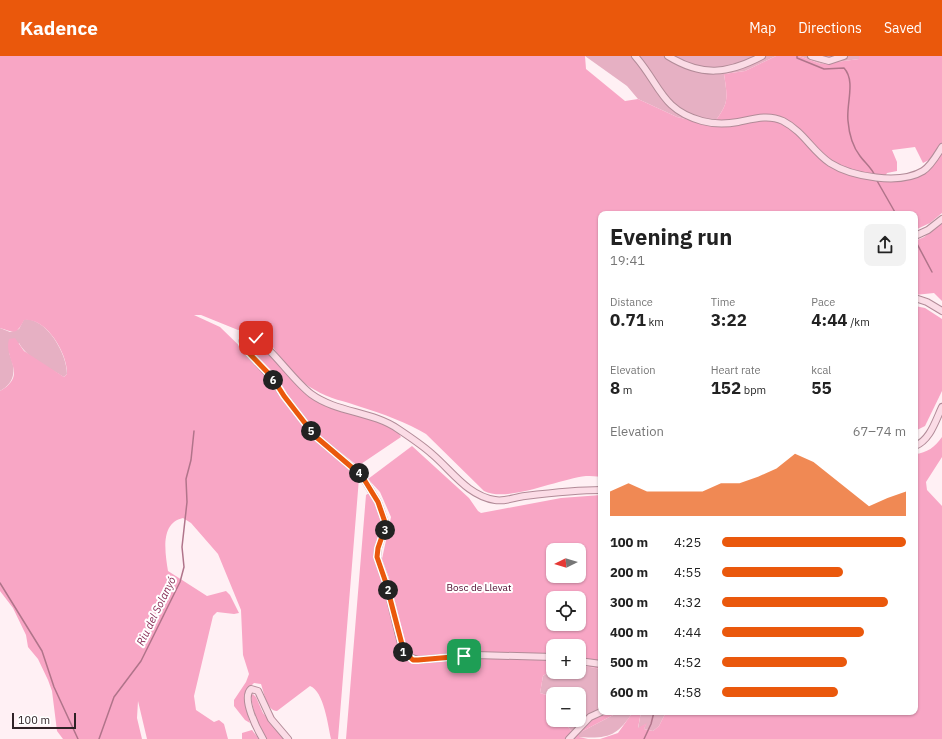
<!DOCTYPE html>
<meta charset="utf-8">
<style>
body{margin:0;font-family:"IBM Plex Sans",sans-serif;background:#f2f2f2;color:#222;height:100vh;display:flex;flex-direction:column;font-size:15px;white-space:nowrap}
*{box-sizing:border-box;margin:0}
p{font-size:13px;color:#767676}
.icon{flex:none;width:22px;height:22px;fill:none;stroke:currentColor;stroke-width:2;stroke-linecap:round;stroke-linejoin:round}
.map{position:relative;flex:1;overflow:hidden}
.details{position:absolute;left:598px;top:155px;width:320px;height:504px;display:flex;flex-direction:column;background:#fff;border-radius:8px;box-shadow:0 1px 3px #0004}
.details>*{flex:none}
.needle{width:26px;rotate:265deg}
.fabs{position:absolute;left:546px;top:487px;display:grid;gap:8px}
.fabs a{display:grid;place-items:center;width:40px;height:40px;border-radius:8px;background:#fff;box-shadow:0 1px 3px #0004;font-size:20px}
.scale{position:absolute;left:12px;bottom:10px;width:64px;box-sizing:border-box;padding-left:4px;border:2px solid #2f2226;border-top:0;font-size:11px;line-height:14px;white-space:nowrap;color:#2f2226;-webkit-text-stroke:3px #fff;paint-order:stroke}
.pin{position:absolute;display:grid;place-items:center;width:34px;height:34px;color:#fff;margin:-17px;border-radius:8px;box-shadow:0 2px 6px #0006}
.km{position:absolute;width:20px;height:20px;margin:-10px;border-radius:50%;background:#222;color:#fff;font-size:11px;line-height:20px;text-align:center}
.round{display:grid;place-items:center;flex:none;width:42px;height:42px;border-radius:8px;background:#f2f2f2}
.headline{display:flex;align-items:center;justify-content:space-between;height:68px;padding:0 12px}
h1{font-size:22px;font-weight:700;line-height:30px}
.figures{display:grid;grid-template-columns:repeat(3,1fr);gap:6px;height:68px;padding:4px 12px}
.figures div{display:grid;align-content:center}
.figures b{font-size:17px;font-weight:700}
.figures small{font-size:11px;font-weight:400}
.figures p{font-size:11px}
.chart{height:112px;padding:8px 12px}
.chart p{display:flex;justify-content:space-between}
.chart svg{width:100%;height:72px;margin-top:4px;fill:#ea580c;opacity:.7}
ul{padding:0 12px;list-style:none;font-size:13px}
li{display:grid;grid-template-columns:64px 48px 1fr;align-items:center;height:30px}
li i{height:10px;border-radius:5px;background:#ea580c}
header{display:flex;align-items:center;gap:24px;box-sizing:border-box;height:56px;padding:0 20px;background:#ea580c;color:#fff}
header strong{font-size:19px}
nav{display:flex;gap:22px;margin-inline-start:auto;font-size:14px}
.map>svg:first-child{display:block}
</style>
<header>
<strong>Kadence</strong>
<nav><a>Map</a><a>Directions</a><a>Saved</a></nav>
</header>
<div class="map">
<svg width="942" height="683" viewBox="0 0 942 683">
<rect width="100%" height="100%" fill="#fff0f4"/>
<g fill="#e6b0c3">
<path d="M 585,0 L 776,0 L 745,15 L 724,18 C 728,44 729,48 712,69 L 677,61 L 638,43 L 627,30 Z"/>
<path d="M 799,0 L 859,0 L 859,3 L 821,8 Z"/>
<path d="M 24,263 C 47,262 67,298 67,318 L 64,321 C 48,311 28,303 19,287 L 9,297 C 16,313 16,326 0,335 L 0,272 L 10,276 L 19,273 Z"/>
<path d="M 579,609 L 601,613 L 601,656 L 607,656 C 591,661 589,672 571,675 L 565,666 L 561,664 L 579,664 L 579,662 L 582,662 L 585,656 L 579,654 L 579,638 L 553,638 L 553,641 L 540,637 L 543,620 L 553,613 L 553,616 L 579,616 Z"/>
<path d="M 619,656 L 633,656 C 617,680 609,683 578,681 L 579,677 Z"/>
<path d="M 641,656 L 680,656 L 679,659 L 665,658 L 659,670 L 653,675 L 644,673 L 646,668 L 638,673 Z"/>
</g>
<g fill="#f8a6c5" fill-rule="evenodd">
<path d="M 0,0 L 585,0 L 586,13 L 625,45 L 638,43 L 677,61 L 712,69 C 729,48 728,44 724,18 L 745,15 L 776,0 L 799,0 L 821,8 L 859,3 L 859,0 L 942,0 L 942,88 L 929,104 L 923,107 L 915,91 L 892,94 L 897,106 L 897,115 L 887,117 L 883,124 L 914,122 L 926,117 L 942,97 L 942,157 L 930,167 L 915,174 L 915,158 L 601,158 L 601,421 C 596,420 591,420 586,420 C 558,423 507,447 484,435 L 426,378 C 408,367 381,357 361,351 C 345,345 329,343 315,334 C 289,320 276,293 258,271 L 238,274 L 201,259 L 194,259 L 220,271 L 253,303 L 316,386 L 339,402 L 359,422 L 338,683 L 331,683 C 328,670 324,635 310,630 L 277,655 C 267,655 264,637 261,628 L 254,627 C 240,639 246,652 250,667 L 245,664 L 234,650 L 234,644 L 246,626 L 249,618 L 243,599 L 241,554 L 218,498 L 191,467 L 183,462 C 160,467 165,496 168,515 L 207,540 L 226,535 L 230,539 L 239,557 L 234,558 L 217,556 L 213,560 L 194,640 L 196,654 L 214,666 L 219,664 L 224,668 L 228,683 L 147,683 L 138,645 L 137,662 L 142,683 L 63,683 L 57,675 L 52,635 L 48,624 L 38,603 L 28,591 L 26,579 L 13,552 L 0,535 L 0,335 C 29,318 3,304 9,283 L 15,282 L 24,295 L 64,321 L 67,318 C 68,298 46,261 24,264 C 16,280 14,276 0,272 Z"/>
<path d="M 942,167 L 942,245 L 934,237 L 915,239 L 915,185 L 924,181 Z"/>
<path d="M 915,250 L 925,252 L 942,263 L 942,335 L 925,370 L 915,375 Z"/>
<path d="M 249,286 C 266,287 293,332 313,342 C 318,344 324,348 329,350 C 344,356 396,366 401,381 L 358,410 L 317,378 L 266,311 L 247,291 L 246,288 Z"/>
<path d="M 942,381 L 942,401 L 926,426 L 927,434 L 942,450 L 942,683 L 600,683 L 618,677 L 633,656 L 641,656 L 638,672 L 647,667 L 644,673 L 653,675 L 659,670 L 665,658 L 679,659 L 680,656 L 915,656 L 915,398 C 927,397 935,391 942,381 Z"/>
<path d="M 412,390 L 469,442 L 478,455 L 481,457 L 561,442 L 601,439 L 601,613 L 579,609 L 579,590 L 553,590 L 553,613 L 543,620 L 540,637 L 553,641 L 553,646 L 549,652 L 551,656 L 553,654 L 553,664 L 565,666 L 571,675 C 586,673 585,666 597,659 C 604,655 612,656 619,656 L 579,677 L 579,681 L 588,683 L 346,683 L 366,439 L 369,437 L 380,454 L 383,470 L 376,503 L 402,597 L 420,602 L 412,599 L 407,594 L 389,522 L 382,503 L 391,461 L 380,436 L 368,423 ZM 553,494 L 579,494 L 579,520 L 553,520 ZM 553,542 L 579,542 L 579,568 L 553,568 Z"/>
<path d="M 253,638 L 256,641 L 263,657 L 284,683 L 267,683 C 258,671 253,655 251,640 Z"/>
<path d="M 252,674 L 259,683 L 242,683 L 242,677 Z"/>
</g>
<g fill="none" stroke-linecap="round" stroke-linejoin="round">
<g stroke="#b0748a" stroke-width="1.5">
<path d="M 797,0 L 797,2 L 824,13 L 844,12 C 856,25 846,48 848,65 C 849,77 853,91 860,100 C 865,107 872,112 875,120"/>
<path d="M 876,123 L 896,158"/>
<path d="M 915,184 L 932,216"/>
<path d="M 0,527 L 42,595 L 54,631 L 78,683"/>
<path d="M 99,683 L 114,641 L 141,605 L 180,526 L 184,511 L 182,491 L 187,446 L 186,423 L 191,404 L 194,375"/>
<path d="M 644,683 L 651,668 L 654,656"/>
</g>
<g stroke="#b28b98" stroke-width="8">
<g id="major">
<path d="M 635,0 C 660,28 661,54 702,65 C 713,68 727,68 738,66 C 753,63 768,58 783,65 C 804,76 812,95 830,107 C 852,121 900,129 923,115 C 931,110 937,99 942,91"/>
<path d="M 668,0 C 702,21 728,18 762,0"/>
<path d="M 811,0 L 829,5 L 844,0"/>
<path d="M 915,180 L 928,174 L 942,163"/>
<path d="M 915,242 L 927,246 L 942,255"/>
<path d="M 915,390 C 930,384 935,366 942,351"/>
<path d="M 553,601 L 476,599 L 418,604 L 407,600 L 402,592 L 386,527 L 377,501 L 378,492 L 386,469 L 378,446 L 362,420 L 315,380 L 284,340 L 271,321 L 244,292 L 242,288 L 243,283 L 250,280 C 268,286 292,324 311,338 C 337,357 372,355 398,373 C 410,381 422,389 432,398 C 452,415 468,440 495,444 C 505,446 515,441 525,440 C 550,437 576,434 601,434"/>
<path d="M 579,605 L 601,608"/>
<path d="M 263,683 C 257,673 241,642 251,633 L 258,635 L 271,663 L 288,683"/>
<path d="M 569,683 L 590,661 L 601,656"/>
</g>
</g>
<use href="#major" stroke="#fbdce6" stroke-width="6"/>
</g>
<g fill="none" stroke-linecap="round" stroke-linejoin="round">
<g stroke="#fff" stroke-width="8">
<path id="route" d="M 256,282 L 250,280 L 244,281 L 242,288 L 244,292 L 272,321 L 284,340 L 315,380 L 362,420 L 378,446 L 386,469 L 378,492 L 377,501 L 386,527 L 404,596 L 413,604 L 418,604 L 464,600"/>
</g>
<use href="#route" stroke="#ea580c" stroke-width="5"/>
</g>
<g text-anchor="middle" dominant-baseline="central" stroke-width="4" stroke-linejoin="round" paint-order="stroke">
<g font-size="10" fill="#50092d" stroke="#fff">
<text x="479" y="531">Bosc de Llevat</text>
</g>
<g font-size="11" font-style="italic" fill="#882c56" stroke="#fff">
<text transform="translate(156 555) rotate(-64)">Riu del Solanyó</text>
</g>
</g>
</svg>
<div class="fabs">
<a><svg class="needle" viewBox="-14 -14 28 28"><path d="M0-13l5 13h-10z" fill="#e53935"/><path d="M0 13l5-13h-10z" fill="#767676"/></svg></a>
<a><svg class="icon" aria-label="locate" viewBox="0 0 24 24"><circle cx="12" cy="12" r="6"/><path d="M12 2v4M12 18v4M2 12h4M18 12h4"/></svg></a>
<a>+</a>
<a>−</a>
</div>
<div class="scale">100 m</div>
<div class="pin" style="left:464px;top:600px;background:#1e9e55"><svg class="icon" aria-label="arrive" viewBox="0 0 24 24"><path d="M6 21V4h12l-3 4 3 4H6"/></svg></div>
<div class="pin" style="left:256px;top:282px;background:#d93025"><svg class="icon" aria-label="check" viewBox="0 0 24 24"><path d="M5 12l5 5 9-10"/></svg></div>
<b class="km" style="left:403px;top:596px">1</b>
<b class="km" style="left:388px;top:534px">2</b>
<b class="km" style="left:385px;top:474px">3</b>
<b class="km" style="left:359px;top:417px">4</b>
<b class="km" style="left:311px;top:375px">5</b>
<b class="km" style="left:273px;top:324px">6</b>
<section class="details">
<div class="headline"><div><h1>Evening run</h1><p>19:41</p></div><a class="round"><svg class="icon" aria-label="share" viewBox="0 0 24 24"><path d="M12 15V3M7 8l5-5 5 5M5 13v7h14v-7"/></svg></a></div>
<div class="figures">
<div><p>Distance</p><b>0.71<small> km</small></b></div>
<div><p>Time</p><b>3:22</b></div>
<div><p>Pace</p><b>4:44<small> /km</small></b></div>
</div>
<div class="figures">
<div><p>Elevation</p><b>8<small> m</small></b></div>
<div><p>Heart rate</p><b>152<small> bpm</small></b></div>
<div><p>kcal</p><b>55</b></div>
</div>
<div class="chart"><p><span>Elevation</span>67–74 m</p>
<svg viewBox="0 0 160 44" preserveAspectRatio="none"><path d="M0 44V29L10 24L20 29L30 29L40 29L50 29L60 24L70 24L80 20L90 15L100 6L110 11L120 20L130 29L140 38L150 33L160 29V44z"/></svg>
</div>
<ul>
<li><b>100 m</b>4:25<i style="width:100%"></i></li>
<li><b>200 m</b>4:55<i style="width:66%"></i></li>
<li><b>300 m</b>4:32<i style="width:90%"></i></li>
<li><b>400 m</b>4:44<i style="width:77%"></i></li>
<li><b>500 m</b>4:52<i style="width:68%"></i></li>
<li><b>600 m</b>4:58<i style="width:63%"></i></li>
</ul>
</section>
</div>
